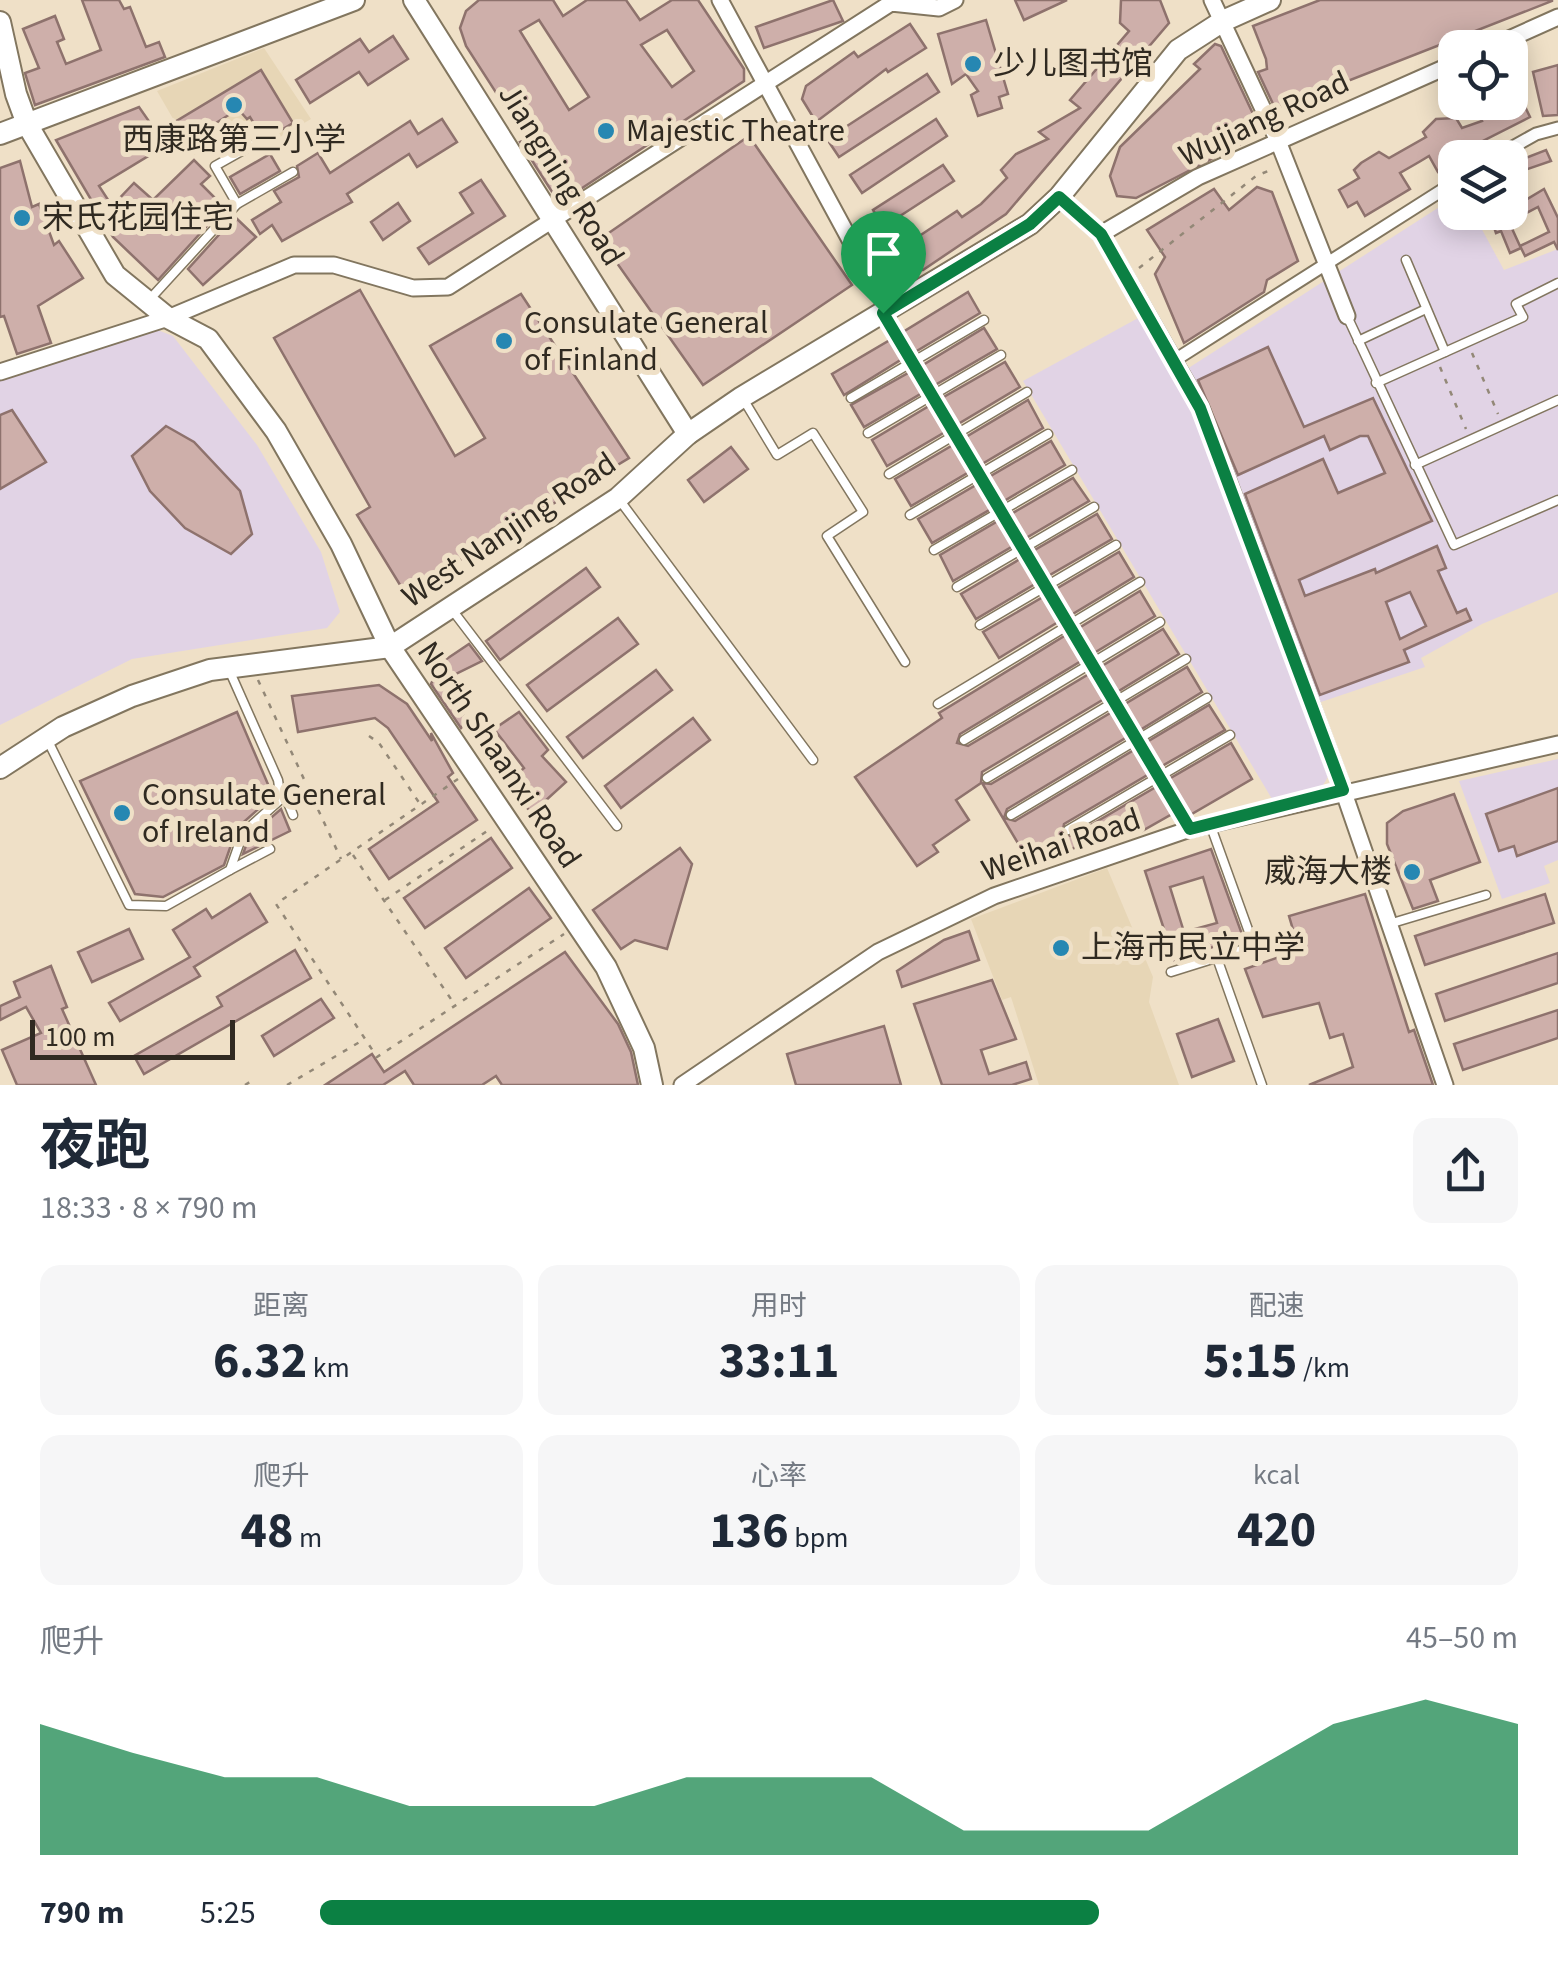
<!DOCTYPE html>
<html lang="zh">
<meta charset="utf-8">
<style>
body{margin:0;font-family:"Source Sans 3","Noto Sans SC",sans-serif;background:#f6f6f7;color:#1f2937;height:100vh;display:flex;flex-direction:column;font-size:38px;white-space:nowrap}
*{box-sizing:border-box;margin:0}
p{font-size:32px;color:#747a83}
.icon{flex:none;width:55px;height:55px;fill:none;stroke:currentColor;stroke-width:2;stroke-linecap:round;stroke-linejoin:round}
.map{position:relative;height:1085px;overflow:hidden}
.panel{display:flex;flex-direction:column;background:#fff;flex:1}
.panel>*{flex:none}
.fabs{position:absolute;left:1438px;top:30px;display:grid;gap:20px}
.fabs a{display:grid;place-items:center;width:90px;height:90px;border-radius:20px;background:#fff;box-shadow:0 5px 25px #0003;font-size:50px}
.scale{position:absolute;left:30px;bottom:25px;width:205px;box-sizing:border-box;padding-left:10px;border:5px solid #302a21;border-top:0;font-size:28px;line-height:35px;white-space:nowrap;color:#302a21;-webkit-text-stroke:8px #efe0c7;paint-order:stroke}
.pin{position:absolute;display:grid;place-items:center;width:85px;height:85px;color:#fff;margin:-102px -42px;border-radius:50% 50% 50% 0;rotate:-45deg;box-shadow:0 0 10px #0007}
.pin .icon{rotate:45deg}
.round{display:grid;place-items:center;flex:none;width:105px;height:105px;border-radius:20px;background:#f6f6f7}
.summary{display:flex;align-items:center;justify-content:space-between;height:170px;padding:0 40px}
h1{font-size:55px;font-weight:700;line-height:75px}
.stats{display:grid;grid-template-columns:repeat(3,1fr);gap:15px;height:170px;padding:10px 40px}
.stats div{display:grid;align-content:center;border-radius:20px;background:#f6f6f7;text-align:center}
.stats b{font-size:50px;font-weight:700}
.stats small{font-size:28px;font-weight:400}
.stats p{font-size:28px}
.chart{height:280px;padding:20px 40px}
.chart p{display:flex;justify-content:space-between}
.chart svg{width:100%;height:180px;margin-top:10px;fill:#0b8043;opacity:.7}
ul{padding:0 40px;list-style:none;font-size:32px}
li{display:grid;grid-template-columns:160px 120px 1fr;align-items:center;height:75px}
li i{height:25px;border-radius:12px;background:#0b8043}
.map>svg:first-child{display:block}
</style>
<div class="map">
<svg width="1558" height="1085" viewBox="0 0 1558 1085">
<rect width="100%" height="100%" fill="#efe0c7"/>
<g fill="#e1d3e5">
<path d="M 1455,197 L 1455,212 L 1473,213 L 1504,270 L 1558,249 L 1558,592 L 1482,624 L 1421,658 L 1425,667 L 1315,704 L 1187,369 Z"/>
<path d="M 1140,317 L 1194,411 L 1329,775 L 1319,792 L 1275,804 L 1023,381 Z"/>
<path d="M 155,329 L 173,336 L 257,445 L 321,552 L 340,612 L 327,628 L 132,659 L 0,725 L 0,381 Z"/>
<path d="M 1558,759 L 1558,860 L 1544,866 L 1550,883 L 1502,899 L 1459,781 Z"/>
</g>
<g fill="#e7d6b6">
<path d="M 264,48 L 311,119 L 263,147 L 248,125 L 194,155 L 157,91 Z"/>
<path d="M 1107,868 L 1153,977 L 1149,1002 L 1179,1085 L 1039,1085 L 1011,997 L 1002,1000 L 971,919 Z"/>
</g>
<g fill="#ceafaa" stroke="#8e726d" stroke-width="2.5" fill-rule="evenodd">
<path d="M 82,0 L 119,0 L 124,9 L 130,7 L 146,47 L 159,42 L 165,57 L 35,105 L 25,73 L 39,68 L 23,29 L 55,16 L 64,39 L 57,42 L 66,64 L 101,50 Z"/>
<path d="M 479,0 L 553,0 L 563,16 L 587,0 L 626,0 L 640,20 L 672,0 L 698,0 L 744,69 L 744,81 L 567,198 L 556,198 L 520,142 L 526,139 L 466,46 L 460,28 L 466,11 ZM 539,20 L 589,97 L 569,110 L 520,31 ZM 667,30 L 694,71 L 672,87 L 641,45 Z"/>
<path d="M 833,0 L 843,21 L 764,48 L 756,27 Z"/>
<path d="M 1015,0 L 1067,0 L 1024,20 Z"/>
<path d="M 1121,0 L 1160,0 L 1169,23 L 1006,214 L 923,270 L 902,270 L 892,254 L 957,211 L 962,217 L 981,204 L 1007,178 L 1001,170 L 1016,154 L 1048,139 L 1039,132 L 1080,108 L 1070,100 L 1129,31 L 1120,23 Z"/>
<path d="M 1320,0 L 1552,0 L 1552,1 L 1284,106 L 1274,106 L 1258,72 L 1267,69 L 1266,59 L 1253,26 Z"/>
<path d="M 986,20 L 1008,94 L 999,97 L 1002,108 L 978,116 L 971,95 L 978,91 L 966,74 L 952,84 L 938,34 Z"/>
<path d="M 910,24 L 926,48 L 888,72 L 886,69 L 816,122 L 802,99 L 806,86 L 854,52 L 858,57 Z"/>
<path d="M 393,36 L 408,59 L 368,85 L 359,72 L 310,103 L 296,80 L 360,39 L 369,52 Z"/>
<path d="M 1215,44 L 1221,46 L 1262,133 L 1136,198 L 1117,196 L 1110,176 L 1120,147 L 1200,69 L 1194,64 Z"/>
<path d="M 1558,65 L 1558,115 L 1543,116 L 1533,72 Z"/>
<path d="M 261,70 L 293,123 L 264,140 L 250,117 L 247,119 L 238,109 L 175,149 L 170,143 L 99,186 L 112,206 L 134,183 L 153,200 L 194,160 L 210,176 L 201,184 L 224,207 L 158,280 L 113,237 L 56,140 L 139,107 L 155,130 L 163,129 Z"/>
<path d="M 927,74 L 939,92 L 839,157 L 827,139 Z"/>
<path d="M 1510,76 L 1530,117 L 1479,143 L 1482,147 L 1474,158 L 1455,158 L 1455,169 L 1438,172 L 1429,156 L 1419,162 L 1400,173 L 1410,189 L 1365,216 L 1357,202 L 1348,207 L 1339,190 L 1359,178 L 1354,170 L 1361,163 L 1379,152 L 1389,158 L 1426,137 L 1423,132 L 1436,119 L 1456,118 L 1462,128 L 1482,121 L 1473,102 L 1510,102 Z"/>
<path d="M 442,119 L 457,142 L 417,167 L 409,154 L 347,194 L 352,202 L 282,241 L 272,225 L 260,234 L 252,220 L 281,202 L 274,191 L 299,177 L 297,166 L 318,153 L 330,173 L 410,121 L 418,134 Z"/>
<path d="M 936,119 L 947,136 L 862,193 L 850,175 Z"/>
<path d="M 749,136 L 852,285 L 703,385 L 600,239 Z"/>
<path d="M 1546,150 L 1551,161 L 1510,175 L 1524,201 L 1544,189 L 1558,218 L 1558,250 L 1554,242 L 1525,256 L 1521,248 L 1510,253 L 1501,231 L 1496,233 L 1493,224 L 1488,227 L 1481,212 L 1510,212 L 1510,164 ZM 1538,207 L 1549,232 L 1520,246 L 1509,222 Z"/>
<path d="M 270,154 L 280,171 L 240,194 L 230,177 Z"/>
<path d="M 20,161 L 32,207 L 39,204 L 54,245 L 59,241 L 83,278 L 38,306 L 51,343 L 17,354 L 4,316 L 0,317 L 0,168 Z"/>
<path d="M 943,165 L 954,181 L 883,227 L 873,210 Z"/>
<path d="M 481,180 L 505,216 L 429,264 L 418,248 L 473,213 L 460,193 Z"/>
<path d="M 1257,187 L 1272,192 L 1298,261 L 1267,280 L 1264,292 L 1184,343 L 1155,274 L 1165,257 L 1147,230 L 1214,189 L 1229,210 Z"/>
<path d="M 398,203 L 410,221 L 383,240 L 371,222 Z"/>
<path d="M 235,217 L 256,237 L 203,285 L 188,269 Z"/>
<path d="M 360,290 L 455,456 L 485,438 L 430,346 L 521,294 L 629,458 L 405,593 L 357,515 L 370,507 L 274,338 Z"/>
<path d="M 968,292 L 980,313 L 915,352 L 903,332 Z"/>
<path d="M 984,328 L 997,349 L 935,385 L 923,365 Z"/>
<path d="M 890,340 L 902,359 L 844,395 L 832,374 Z"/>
<path d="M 1268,347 L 1304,427 L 1373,398 L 1432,521 L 1299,580 L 1305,596 L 1375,569 L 1376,573 L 1437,546 L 1446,568 L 1438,571 L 1457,613 L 1466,609 L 1471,620 L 1404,650 L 1409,662 L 1320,695 L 1245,494 L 1323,459 L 1338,493 L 1385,473 L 1368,436 L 1360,436 L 1330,450 L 1324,436 L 1238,475 L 1198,380 ZM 1410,592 L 1426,626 L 1400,639 L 1386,602 Z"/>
<path d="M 1005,362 L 1020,387 L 958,424 L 942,398 Z"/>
<path d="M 910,372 L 922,393 L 864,427 L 851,405 Z"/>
<path d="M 1028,400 L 1043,428 L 982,464 L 966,437 Z"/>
<path d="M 929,406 L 945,432 L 887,466 L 872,440 Z"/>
<path d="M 12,410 L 46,462 L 0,489 L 0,415 Z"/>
<path d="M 166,426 L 194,442 L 240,491 L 252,534 L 231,554 L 185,528 L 150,491 L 132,456 Z"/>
<path d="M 1051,441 L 1065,465 L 1004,501 L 989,477 Z"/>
<path d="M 953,445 L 969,472 L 911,506 L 895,479 Z"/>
<path d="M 731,447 L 748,469 L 704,502 L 688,480 Z"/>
<path d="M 1073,478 L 1089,501 L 1026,538 L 1011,514 Z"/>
<path d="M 976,485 L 991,509 L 932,543 L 918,519 Z"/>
<path d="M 1097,514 L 1112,539 L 1048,576 L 1033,551 Z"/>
<path d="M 998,521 L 1013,546 L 953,581 L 940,555 Z"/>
<path d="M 1119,552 L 1134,577 L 1071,615 L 1056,589 Z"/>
<path d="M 1020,559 L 1035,584 L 976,619 L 961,594 Z"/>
<path d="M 586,568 L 600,587 L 500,660 L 486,641 Z"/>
<path d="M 1140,591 L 1155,616 L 1094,653 L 1079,628 Z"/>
<path d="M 1043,597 L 1058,622 L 999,658 L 983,632 Z"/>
<path d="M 618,618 L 638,644 L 547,711 L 527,685 Z"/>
<path d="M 1163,629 L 1179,654 L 1117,692 L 1102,666 Z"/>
<path d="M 1066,635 L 1081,661 L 960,734 L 957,743 L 968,746 L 1089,674 L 1104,699 L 982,772 L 981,783 L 956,800 L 969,820 L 933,845 L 938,852 L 917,866 L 855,777 L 942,718 L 939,713 Z"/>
<path d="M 469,644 L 482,661 L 456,674 L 449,695 L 468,721 L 461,728 L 431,684 L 442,662 Z"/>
<path d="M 1187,667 L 1202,692 L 1140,730 L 1125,704 Z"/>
<path d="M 656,670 L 672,690 L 583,758 L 567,737 Z"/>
<path d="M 379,685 L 407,704 L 432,741 L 431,733 L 453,773 L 448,777 L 477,820 L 389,879 L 369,849 L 438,802 L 388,728 L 375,718 L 298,732 L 292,696 Z"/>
<path d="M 1209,705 L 1225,730 L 1162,766 L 1147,742 Z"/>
<path d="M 237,712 L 273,796 L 237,828 L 224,865 L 163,897 L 135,894 L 80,781 Z"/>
<path d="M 519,712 L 548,750 L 542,756 L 566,782 L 532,813 L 505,785 L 524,768 L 494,729 Z"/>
<path d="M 1112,712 L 1127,737 L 1007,809 L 1004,818 L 1015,821 L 1134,750 L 1149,774 L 1064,824 L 1062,835 L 1072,836 L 1156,787 L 1172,814 L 1142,831 L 1066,850 L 1060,841 L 1028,860 L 982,783 L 991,784 Z"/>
<path d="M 693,718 L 710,740 L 621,808 L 605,786 Z"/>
<path d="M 1231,743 L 1252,779 L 1190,815 L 1169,779 Z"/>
<path d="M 1558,788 L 1558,841 L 1517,856 L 1514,846 L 1499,851 L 1486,814 Z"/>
<path d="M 1454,794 L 1480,862 L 1430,880 L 1438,901 L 1413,909 L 1387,844 L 1387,823 L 1403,811 Z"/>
<path d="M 281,809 L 290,831 L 243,854 L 249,837 Z"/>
<path d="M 491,838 L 512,868 L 425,928 L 404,898 Z"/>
<path d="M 680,848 L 692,864 L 667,949 L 635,940 L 621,949 L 593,910 Z"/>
<path d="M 1211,849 L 1243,937 L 1174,960 L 1145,871 ZM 1203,877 L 1217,923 L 1184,932 L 1170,887 Z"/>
<path d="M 529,888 L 551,918 L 466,978 L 445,948 Z"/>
<path d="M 250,894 L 267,922 L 194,967 L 200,976 L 120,1021 L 109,1003 L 190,957 L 173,930 L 206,909 L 212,918 Z"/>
<path d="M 1365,894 L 1409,1032 L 1414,1030 L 1433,1085 L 1309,1085 L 1353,1067 L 1343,1034 L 1330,1038 L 1319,1003 L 1263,1017 L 1245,969 L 1299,950 L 1289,916 Z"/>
<path d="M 1545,894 L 1554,923 L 1425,965 L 1415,936 Z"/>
<path d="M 129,929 L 143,959 L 92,982 L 78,952 Z"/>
<path d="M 969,931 L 979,960 L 902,987 L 897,971 L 944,940 Z"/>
<path d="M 295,950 L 311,978 L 144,1074 L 134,1056 L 222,1006 L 217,997 Z"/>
<path d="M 565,952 L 618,1024 L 631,1052 L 638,1085 L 502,1085 L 496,1076 L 482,1085 L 414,1085 L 405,1071 L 383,1085 L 325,1085 L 372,1054 L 384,1072 Z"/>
<path d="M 1558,953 L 1558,983 L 1445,1021 L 1436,994 Z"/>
<path d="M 51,966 L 67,1007 L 62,1009 L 96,1085 L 17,1085 L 2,1050 L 41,1033 L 26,1007 L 0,1020 L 0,1006 L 20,997 L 14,982 Z"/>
<path d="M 992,980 L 1016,1039 L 981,1050 L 989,1074 L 1026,1062 L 1031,1079 L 1012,1085 L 942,1085 L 914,1004 Z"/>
<path d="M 321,999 L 334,1018 L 274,1056 L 262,1036 Z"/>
<path d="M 1558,1010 L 1558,1038 L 1463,1070 L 1454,1044 Z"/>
<path d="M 1218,1019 L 1234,1061 L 1192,1077 L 1177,1034 Z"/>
<path d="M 884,1026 L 901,1085 L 796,1085 L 787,1054 Z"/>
</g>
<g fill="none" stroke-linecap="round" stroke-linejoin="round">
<g stroke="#82765f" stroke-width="11">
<g id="service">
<path d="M 237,204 L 215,166 L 256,143"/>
<path d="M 1406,260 L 1445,352"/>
<path d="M 150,299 L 237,204 L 293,172"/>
<path d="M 883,313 L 1190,829"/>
<path d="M 1347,316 L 1454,545 L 1558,500"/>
<path d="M 1358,341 L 1426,309"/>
<path d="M 1376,383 L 1523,317 L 1516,304 L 1558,283"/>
<path d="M 742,397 L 777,455 L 813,433 L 863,512 L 827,536 L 905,662"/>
<path d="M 851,398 L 984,320"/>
<path d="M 868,433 L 1001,355"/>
<path d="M 1415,465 L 1558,400"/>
<path d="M 889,474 L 1027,392"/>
<path d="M 618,498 L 813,760"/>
<path d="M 910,515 L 1048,434"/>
<path d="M 934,550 L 1072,470"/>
<path d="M 957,587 L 1094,507"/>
<path d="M 453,611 L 617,826"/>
<path d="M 980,625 L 1116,545"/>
<path d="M 938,704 L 1140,582"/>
<path d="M 964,740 L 1160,622"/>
<path d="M 48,741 L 129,905 L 166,906 L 230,870 L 243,833 L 281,799 L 278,780 L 230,672"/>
<path d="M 987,778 L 1186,659"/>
<path d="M 284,793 L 293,815"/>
<path d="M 1011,815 L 1207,698"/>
<path d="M 1068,830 L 1230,735"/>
<path d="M 230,870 L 270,849"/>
<path d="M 1389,924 L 1486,895"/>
<path d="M 1217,958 L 1262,1085"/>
<path d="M 1171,972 L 1254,946 L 1210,824"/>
</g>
</g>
<g stroke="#82765f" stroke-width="15">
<g id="pedestrian">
<path d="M 1493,158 L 1536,134 L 1558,128"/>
<path d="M 1175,360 L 1455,182"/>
</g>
</g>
<g stroke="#82765f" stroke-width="19">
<g id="minor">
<path d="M 720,0 L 888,310"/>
<path d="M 1212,0 L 1278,141 L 1347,316"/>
<path d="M 1489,48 L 1558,17"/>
<path d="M 1059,197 L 1101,234 L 1201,408 L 1343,790 L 1445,1085"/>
<path d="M 1101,234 L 1198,177 L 1455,63"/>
<path d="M 0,372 L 168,318 L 294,265 L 334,265 L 413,288 L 448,287 L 891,3 L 939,8 L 955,0"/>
<path d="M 682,1085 L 878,952 L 994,896 L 1190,829 L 1558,744"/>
</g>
</g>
<g stroke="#82765f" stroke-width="24">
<g id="secondary">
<path d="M 414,0 L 688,434"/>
<path d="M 0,22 L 16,94 L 27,124 L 115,275 L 168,318 L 208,339 L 276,431 L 341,544 L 390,647 L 606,967 L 644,1048 L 652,1085"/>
<path d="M 0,134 L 354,0"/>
<path d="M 0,768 L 63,727 L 132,696 L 210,670 L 390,647 L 618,498 L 688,434 L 742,397 L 1030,224 L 1059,197 L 1178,50 L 1223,21 L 1270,0"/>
</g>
</g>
<g stroke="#938877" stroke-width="2.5" stroke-dasharray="5 8" stroke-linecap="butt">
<path d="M 1139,268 L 1256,176 L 1273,169"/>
<path d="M 1472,353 L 1498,414"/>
<path d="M 1440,367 L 1466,429"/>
<path d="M 258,680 L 341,859"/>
<path d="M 369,736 L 379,743 L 420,804"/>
<path d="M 458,779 L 276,904 L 377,1057 L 564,934"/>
<path d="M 353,855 L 455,1005"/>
<path d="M 385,900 L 490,829"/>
<path d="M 245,1085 L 253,1080"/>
<path d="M 287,1085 L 363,1040"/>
</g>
<use href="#service" stroke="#fff" stroke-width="8"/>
<use href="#pedestrian" stroke="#fff" stroke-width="11"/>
<use href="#minor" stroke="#fff" stroke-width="15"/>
<use href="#secondary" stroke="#fff" stroke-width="20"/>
</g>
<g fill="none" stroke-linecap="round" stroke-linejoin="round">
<g stroke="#fff" stroke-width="20">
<path id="route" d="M 1059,197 L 1101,234 L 1200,408 L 1343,790 L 1190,829 L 883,313 L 1030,224 Z"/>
</g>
<use href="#route" stroke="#0b8043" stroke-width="12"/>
</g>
<g fill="#2687b2" stroke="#efe0c7" stroke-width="4">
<circle cx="973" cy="64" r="10"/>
<circle cx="234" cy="105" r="10"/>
<circle cx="606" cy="131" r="10"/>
<circle cx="22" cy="218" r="10"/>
<circle cx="504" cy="341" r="10"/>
<circle cx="122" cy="813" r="10"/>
<circle cx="1412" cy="872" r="10"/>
<circle cx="1061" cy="948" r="10"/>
</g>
<g text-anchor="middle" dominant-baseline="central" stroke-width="10" stroke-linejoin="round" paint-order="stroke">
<g font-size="32" fill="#302a21" stroke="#efe0c7" text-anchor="start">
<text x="993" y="64">少儿图书馆</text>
<text x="626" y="131">Majestic Theatre</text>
<text x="234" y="140" text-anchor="middle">西康路第三小学</text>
<text x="42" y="218">宋氏花园住宅</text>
<text x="524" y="323">Consulate General<tspan x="524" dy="37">of Finland</tspan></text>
<text x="142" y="795">Consulate General<tspan x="142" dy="37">of Ireland</tspan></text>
<text x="1392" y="872" text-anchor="end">威海大楼</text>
<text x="1081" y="948">上海市民立中学</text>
</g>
<g font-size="32" fill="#302a21" stroke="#efe0c7">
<text transform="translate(1264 119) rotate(-25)">Wujiang Road</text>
<text transform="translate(561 175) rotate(58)">Jiangning Road</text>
<text transform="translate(509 530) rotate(-34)">West Nanjing Road</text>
<text transform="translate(499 755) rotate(56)">North Shaanxi Road</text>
<text transform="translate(1061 845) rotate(-19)">Weihai Road</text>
</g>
</g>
</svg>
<div class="fabs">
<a><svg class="icon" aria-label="locate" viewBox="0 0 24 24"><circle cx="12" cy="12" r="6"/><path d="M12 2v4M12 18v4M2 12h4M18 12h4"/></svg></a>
<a><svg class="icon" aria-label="layers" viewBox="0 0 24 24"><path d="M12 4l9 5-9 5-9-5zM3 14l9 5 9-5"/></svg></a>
</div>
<div class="scale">100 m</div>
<div class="pin" style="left:883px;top:313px;background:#1e9e55"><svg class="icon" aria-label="arrive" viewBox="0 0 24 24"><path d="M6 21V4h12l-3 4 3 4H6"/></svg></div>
</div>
<section class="panel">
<div class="summary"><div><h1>夜跑</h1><p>18:33 · 8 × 790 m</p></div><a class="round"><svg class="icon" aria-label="share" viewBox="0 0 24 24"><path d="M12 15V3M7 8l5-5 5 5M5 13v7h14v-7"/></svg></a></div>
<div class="stats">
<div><p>距离</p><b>6.32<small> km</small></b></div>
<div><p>用时</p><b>33:11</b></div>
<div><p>配速</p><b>5:15<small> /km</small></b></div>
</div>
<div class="stats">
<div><p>爬升</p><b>48<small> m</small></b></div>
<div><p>心率</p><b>136<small> bpm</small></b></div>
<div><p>kcal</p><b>420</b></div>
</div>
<div class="chart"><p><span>爬升</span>45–50 m</p>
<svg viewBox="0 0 160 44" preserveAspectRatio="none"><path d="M0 44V12L10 19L20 25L30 25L40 32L50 32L60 32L70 25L80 25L90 25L100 38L110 38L120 38L130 25L140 12L150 6L160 12V44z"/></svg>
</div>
<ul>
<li><b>790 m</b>5:25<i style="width:65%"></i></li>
</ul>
</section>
